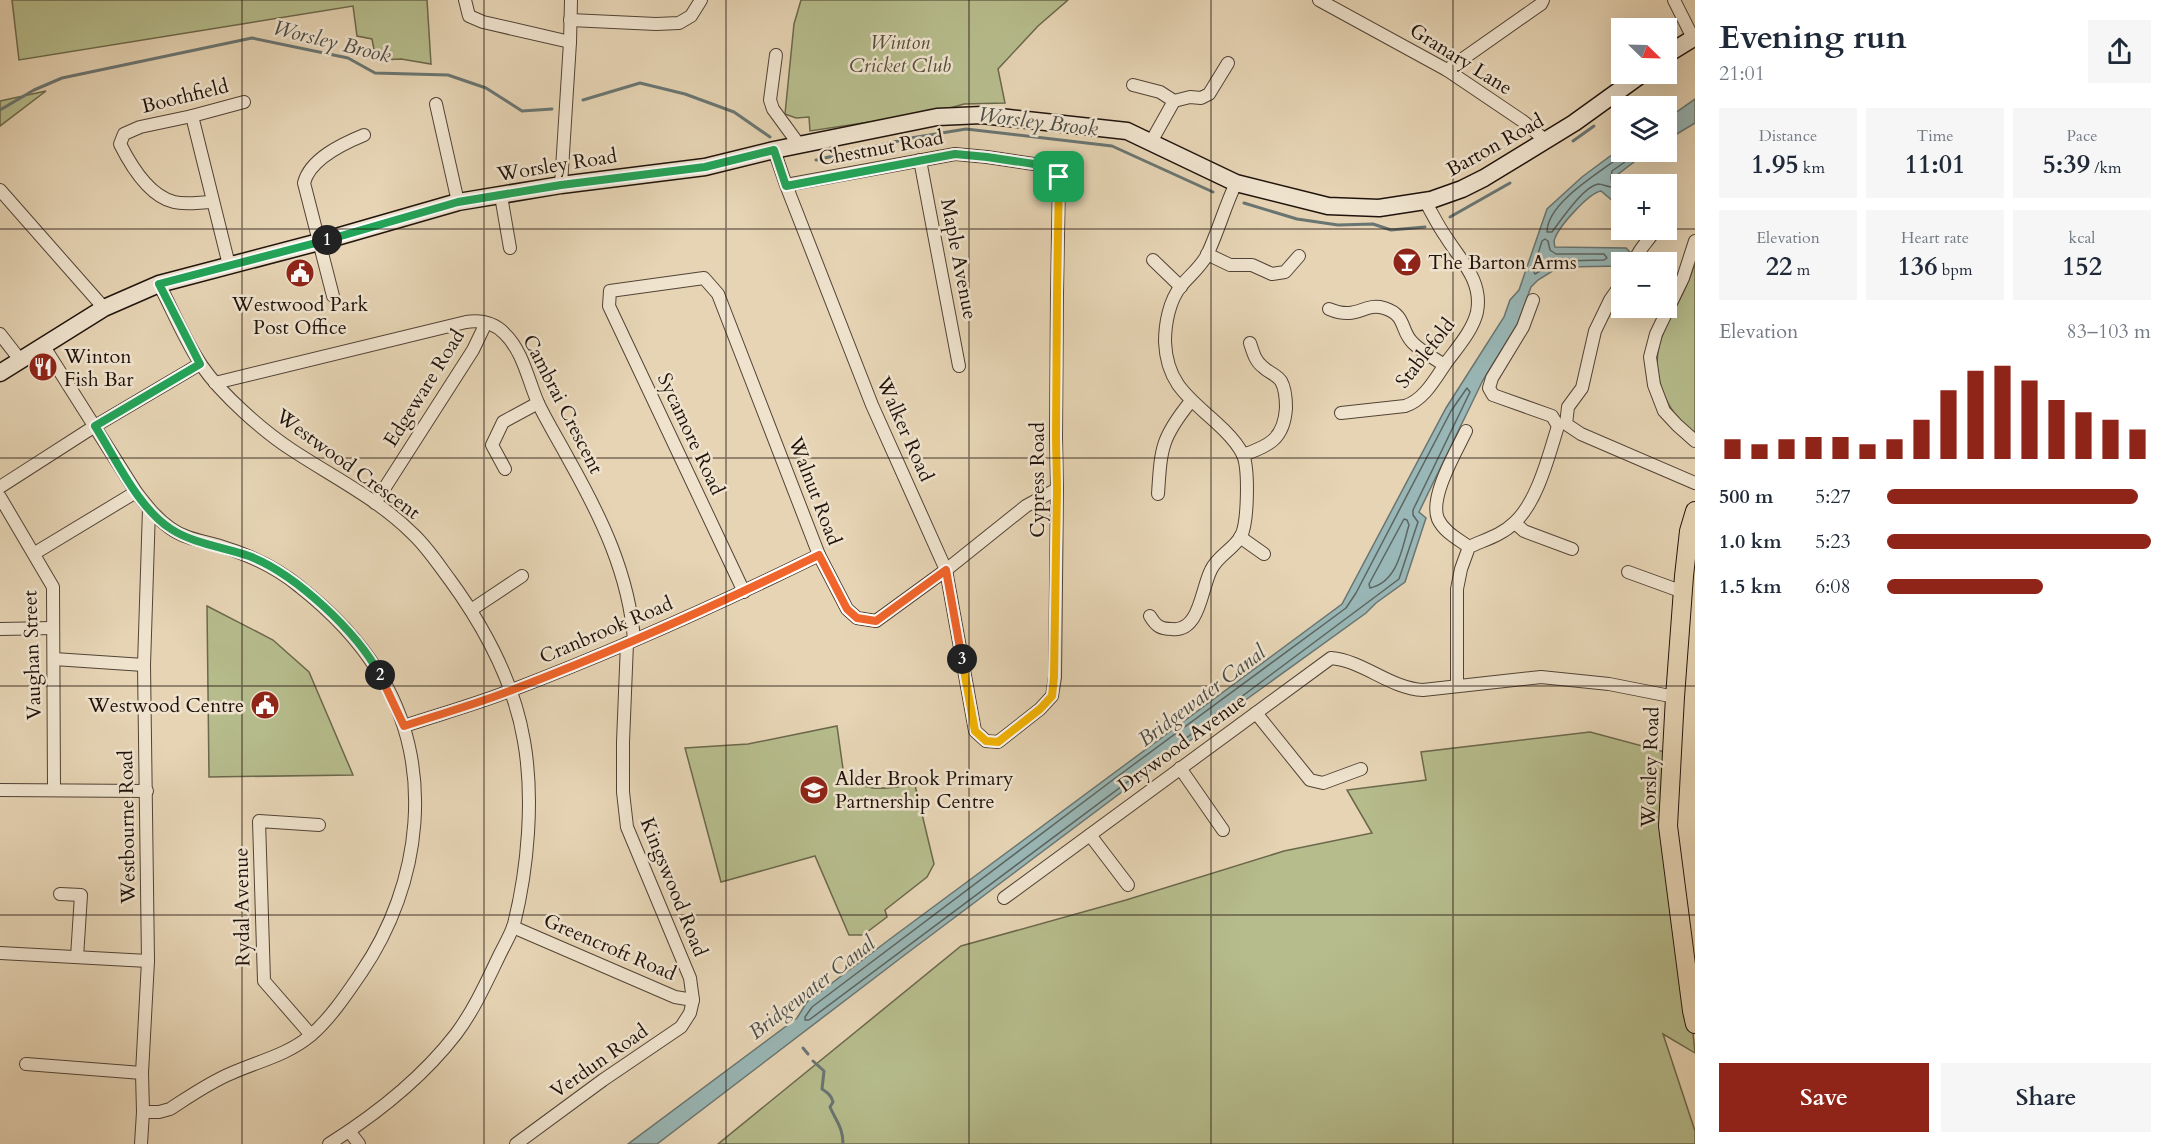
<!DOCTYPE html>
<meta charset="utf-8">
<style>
body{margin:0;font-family:Cardo,serif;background:#f6f6f7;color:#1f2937;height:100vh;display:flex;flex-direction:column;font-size:22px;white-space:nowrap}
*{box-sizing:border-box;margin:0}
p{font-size:20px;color:#747a83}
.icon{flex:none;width:33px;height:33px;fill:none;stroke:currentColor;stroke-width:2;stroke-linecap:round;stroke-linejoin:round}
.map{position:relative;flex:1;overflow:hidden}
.panel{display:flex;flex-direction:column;background:#fff;width:480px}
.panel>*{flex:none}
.needle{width:39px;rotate:113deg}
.tools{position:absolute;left:1611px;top:18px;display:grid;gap:12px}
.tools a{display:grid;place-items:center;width:66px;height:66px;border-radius:0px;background:#fff;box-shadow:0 6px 24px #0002;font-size:30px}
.pin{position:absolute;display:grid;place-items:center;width:51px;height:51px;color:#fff;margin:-26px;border-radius:12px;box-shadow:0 3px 9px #0006}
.km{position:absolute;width:30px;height:30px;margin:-15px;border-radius:50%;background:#222;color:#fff;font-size:16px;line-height:30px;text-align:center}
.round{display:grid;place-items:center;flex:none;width:63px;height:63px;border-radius:0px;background:#f6f6f7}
.headline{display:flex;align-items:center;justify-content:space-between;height:102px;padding:0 24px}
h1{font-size:33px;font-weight:700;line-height:45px}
.stats{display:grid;grid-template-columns:repeat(3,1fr);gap:9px;height:102px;padding:6px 24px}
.stats div{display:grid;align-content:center;border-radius:0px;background:#f6f6f7;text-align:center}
.stats b{font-size:26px;font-weight:700}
.stats small{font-size:16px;font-weight:400}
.stats p{font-size:16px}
.chart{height:168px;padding:12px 24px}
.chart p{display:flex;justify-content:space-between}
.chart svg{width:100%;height:108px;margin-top:6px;stroke:#8f2418;stroke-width:6}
.action{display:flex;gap:12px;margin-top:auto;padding:12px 24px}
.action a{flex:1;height:69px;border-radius:0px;background:#8f2418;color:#fff;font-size:24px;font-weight:700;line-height:69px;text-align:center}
.action a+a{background:#f6f6f7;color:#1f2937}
ul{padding:0 24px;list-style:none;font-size:20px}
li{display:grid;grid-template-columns:96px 72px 1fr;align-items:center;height:45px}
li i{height:15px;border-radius:8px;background:#8f2418}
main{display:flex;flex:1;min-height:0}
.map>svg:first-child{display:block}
</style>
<main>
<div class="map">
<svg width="1695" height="1144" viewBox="0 0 1695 1144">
<rect width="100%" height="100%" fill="#e6d4b4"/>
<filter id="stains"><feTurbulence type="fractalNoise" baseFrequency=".00333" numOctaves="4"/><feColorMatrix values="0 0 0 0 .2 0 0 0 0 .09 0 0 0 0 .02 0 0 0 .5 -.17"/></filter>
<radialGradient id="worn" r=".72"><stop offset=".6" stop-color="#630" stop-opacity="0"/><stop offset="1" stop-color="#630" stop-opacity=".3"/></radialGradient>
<g fill="#b6bc8c" stroke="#6b684c" stroke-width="1.5">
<path d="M 12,0 L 427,0 L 431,64 L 401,59 L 380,60 L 375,55 L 372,39 L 357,36 L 353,6 L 19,60 Z"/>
<path d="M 801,0 L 1068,0 L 1038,26 L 998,69 L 1005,103 L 964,104 L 936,112 L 810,131 L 809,117 L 796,118 L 785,114 L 794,24 Z"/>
<path d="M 46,91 L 0,126 L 0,101 Z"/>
<path d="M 1695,262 L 1695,433 C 1678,419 1669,410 1662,389 C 1643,338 1684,308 1695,262 Z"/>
<path d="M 207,606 L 273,640 L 309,672 L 353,775 L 209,777 Z"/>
<path d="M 837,726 L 844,776 C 870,794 885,788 915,785 L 934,864 L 927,877 L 885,910 L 887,917 L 863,935 L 849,935 L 815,856 L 721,882 L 685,748 L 748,744 Z"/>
<path d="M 1590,732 L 1665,752 L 1695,1053 L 1663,1034 L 1695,1131 L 1695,1144 L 718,1144 L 961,946 L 1126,900 L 1284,851 L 1372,833 L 1347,790 L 1426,780 L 1421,752 Z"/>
</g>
<g fill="#99b7b6" stroke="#697572" stroke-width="1.5">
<path d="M 1695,99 L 1695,123 L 1667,140 L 1667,119 Z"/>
<path d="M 1621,148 L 1622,152 L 1647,152 L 1617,175 L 1619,181 L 1635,184 L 1622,184 L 1621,208 L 1601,191 C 1589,193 1560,225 1555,238 C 1554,240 1554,244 1555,247 L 1626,248 L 1630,252 L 1631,262 L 1622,262 L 1621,266 L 1564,267 L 1554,270 L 1538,280 L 1531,287 L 1517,325 L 1483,380 L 1419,512 L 1426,518 L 1405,582 L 1376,603 L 1366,613 L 1215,722 L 902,957 L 657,1144 L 628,1144 L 797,1018 L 807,1002 L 890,939 L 1342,604 L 1446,408 L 1504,317 L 1510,300 L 1519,290 L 1547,209 L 1582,177 Z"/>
</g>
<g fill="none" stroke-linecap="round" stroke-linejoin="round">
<g stroke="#5c6561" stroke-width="1.5">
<path d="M 1626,152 C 1605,170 1547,201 1547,232 L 1552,232 C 1561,220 1583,187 1598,184 C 1603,184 1607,187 1612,187 L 1611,177 L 1612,171 L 1639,152"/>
<path d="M 1545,239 L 1548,241 L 1550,250 L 1556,254 L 1604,254 L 1607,258 L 1604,260 L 1562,261 L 1552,264 L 1535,274 L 1533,270 L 1542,241 Z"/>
<path d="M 1467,388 L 1470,392 L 1413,510 L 1413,515 L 1418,522 L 1399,579 L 809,1020 L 805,1020 L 805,1017 L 812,1007 L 1114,779 L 1346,608 L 1356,593 L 1451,411 Z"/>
<path d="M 1404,519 L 1407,520 L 1409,525 C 1402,548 1398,582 1370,588 L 1369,584 Z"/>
</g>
<g stroke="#697572" stroke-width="3">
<path d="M 583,100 L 640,83 L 685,94 L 734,112 L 770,137"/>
<path d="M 0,110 L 34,90 L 62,78 L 252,38 L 348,58 L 375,73 L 448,75 L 486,88 L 522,111 L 552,109"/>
<path d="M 1573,141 L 1594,126"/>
<path d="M 816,160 L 911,138 L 966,129 L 1112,146 L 1213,192"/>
<path d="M 1244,203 L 1297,219 L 1338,225 L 1373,224 L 1391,230 L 1425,227"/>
<path d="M 1450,217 L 1510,183"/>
<path d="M 803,1048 L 808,1054"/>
<path d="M 813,1061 L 824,1071 L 822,1089 C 828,1093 831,1095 833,1102 L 830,1107 C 836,1121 843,1127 843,1144"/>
</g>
<g stroke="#524336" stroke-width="14">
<g id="street">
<path d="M 465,0 L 469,16 L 483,22 L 570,42"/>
<path d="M 1319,0 L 1447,70 L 1524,122 L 1546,141"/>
<path d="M 1674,0 L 1693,38"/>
<path d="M 570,20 L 656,24 L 679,23 L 691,16 L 701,0"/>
<path d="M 776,55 L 770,100 L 773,109 L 800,146"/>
<path d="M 1447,70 L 1541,4 L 1543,0"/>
<path d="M 1133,85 L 1160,92 L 1174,101 L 1190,97 L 1201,98 L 1209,94 L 1228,63"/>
<path d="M 436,104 L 458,202"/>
<path d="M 192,116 L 229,265"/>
<path d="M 1151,142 L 1174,101"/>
<path d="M 774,150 L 786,185 L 872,405 L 946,570 L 975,731 L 986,741 L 998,742 L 1040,709 L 1052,696 L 1055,677 L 1057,489 L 1056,437 L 1057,293 L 1059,177 L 1054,167 L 987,157 L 955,154 L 786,185"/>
<path d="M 920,160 L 959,366"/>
<path d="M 561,185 L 570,42 L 571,0"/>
<path d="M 0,190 L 104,308"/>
<path d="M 501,196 L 510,248"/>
<path d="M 212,202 C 200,202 186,205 174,202 C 149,196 131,166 120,144 L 124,134 L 140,127 L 192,116 L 244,102"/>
<path d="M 1695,241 L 1683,278 L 1656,334 L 1650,357 L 1654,385 L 1664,411 L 1677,425 L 1695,441"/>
<path d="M 1207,254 L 1230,265 L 1252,265 L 1272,274 L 1285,272 L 1299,256"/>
<path d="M 1153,260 L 1181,287"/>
<path d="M 1634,262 C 1640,247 1647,243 1655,230"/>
<path d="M 1622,283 L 1610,300 L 1595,331 L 1582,388 L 1568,407 L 1566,424 L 1581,434 L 1695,483"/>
<path d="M 159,284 C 173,311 185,341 202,366 C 222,395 263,431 292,450 C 333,477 378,499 413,534 C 427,547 438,564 450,580 C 485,628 514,682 524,741 C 534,798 528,868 514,924 C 511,934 505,944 500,954 C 487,981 474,1010 456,1034 C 422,1078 375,1115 329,1144"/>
<path d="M 333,296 L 304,183 C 310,159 342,144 364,135"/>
<path d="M 1329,309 C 1358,321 1363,302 1384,308 C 1407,315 1400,331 1413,343 C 1422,352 1434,358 1444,365"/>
<path d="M 0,334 L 21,361"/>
<path d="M 43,345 L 136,492 C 146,505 156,518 170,528 C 185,539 203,541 220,546 C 250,555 276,567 300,587 C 329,610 357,638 377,670 C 437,763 422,884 361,973 C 346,995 330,1019 310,1036 C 287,1055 259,1061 232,1073 C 210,1082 190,1096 170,1109 L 159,1112 L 143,1112"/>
<path d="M 215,383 L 466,322 C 480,320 494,323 504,333 C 523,351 528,380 538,403 C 547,422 559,441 569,460 C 601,517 629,574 634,640"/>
<path d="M 1341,413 L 1405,406 C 1424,400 1435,379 1446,363 C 1457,348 1473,330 1477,312 C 1483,281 1461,261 1446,237 C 1438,226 1432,213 1425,201"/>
<path d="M 1466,431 C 1456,452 1429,497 1438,519 C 1444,532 1458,539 1469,547"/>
<path d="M 1243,455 C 1269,446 1284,439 1286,408 C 1286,400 1285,388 1281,381 C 1276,374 1269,373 1263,367 C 1255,361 1253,352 1250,343"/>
<path d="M 505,469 L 492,445 L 503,422 L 538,403"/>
<path d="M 0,487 L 95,426 L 200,364"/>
<path d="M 1158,494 C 1161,448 1161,438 1191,401"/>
<path d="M 0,497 L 53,587 L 54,790"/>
<path d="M 375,503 L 473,350 L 486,323"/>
<path d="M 1515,523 L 1524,531 L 1572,549"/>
<path d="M 1240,537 L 1264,554"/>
<path d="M 35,553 L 136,492"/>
<path d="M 1628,572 L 1683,592"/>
<path d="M 744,592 L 609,306 L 610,291 L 704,278 L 718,294 L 819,555 L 847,609 L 857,618 L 876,621 L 946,570 L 1026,506 L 1057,489"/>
<path d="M 471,610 L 522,576"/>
<path d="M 1150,616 C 1156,626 1160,629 1172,629 C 1200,632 1201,589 1211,570 C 1217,556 1234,549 1241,536 C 1248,523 1249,469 1243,455 C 1239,446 1231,437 1224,430 C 1195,401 1167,389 1165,342 C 1165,324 1169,301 1181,286 C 1190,275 1200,268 1207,255 C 1218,232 1225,206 1236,183"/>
<path d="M 0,629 L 53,628"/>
<path d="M 54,659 L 144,665"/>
<path d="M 1457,685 L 1457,589 L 1461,569 L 1469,547 C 1484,540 1502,535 1514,523 C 1537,503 1549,455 1558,426 L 1552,416 L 1493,395 L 1489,388 L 1492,378 L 1523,327 L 1533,300"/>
<path d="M 1256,713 L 1310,780 L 1323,783 L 1361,769"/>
<path d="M 404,726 C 440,714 477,704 512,690 C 617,650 719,604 819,555"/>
<path d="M 1180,768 L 1223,830"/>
<path d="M 0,790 L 147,791"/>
<path d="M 1090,835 L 1128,885"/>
<path d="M 60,894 L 81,895 L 77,957"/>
<path d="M 1004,898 L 1331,658 C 1364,661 1389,688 1423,690 L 1541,677 L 1609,684 L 1675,697"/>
<path d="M 513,927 L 675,997 L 693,1000"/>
<path d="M 0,953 L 148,961"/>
<path d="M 311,1035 L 264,981 L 259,821 L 319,825"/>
<path d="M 26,1064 L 142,1073"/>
<path d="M 349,1131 L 359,1144"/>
<path d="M 141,1144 L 143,1112 L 142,1073 L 148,961 L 144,665 L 149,509"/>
<path d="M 516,1144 L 603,1080 L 681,1027 L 690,1013 L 693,1000 L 690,978 L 627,827 L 623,792 L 623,742 L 627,643"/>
</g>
</g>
<g stroke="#20130c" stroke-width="19">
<g id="secondary">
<path d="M 1666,55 L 1695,37"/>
<path d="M 0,373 L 104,308 L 159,284 L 319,242 L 458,202 L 561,185 L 705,167 L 774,150 L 937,117 L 982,115 L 1127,131 L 1236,183 L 1328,206 L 1379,208 L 1431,200 L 1462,189 L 1484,178 L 1574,123 L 1642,74"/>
</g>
</g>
<g stroke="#20130c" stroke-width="20">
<path id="primary" d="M 1695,511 L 1689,531 L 1684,576 L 1675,697 L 1668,826 L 1692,1011 L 1695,1024"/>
</g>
<use href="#street" stroke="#efe3ce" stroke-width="12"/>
<use href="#secondary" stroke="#efe3ce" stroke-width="16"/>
<use href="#primary" stroke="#e6d4b4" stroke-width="18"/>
</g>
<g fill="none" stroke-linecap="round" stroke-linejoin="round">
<g stroke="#fff" stroke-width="12">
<path id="split-1" d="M 327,240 L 458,202 L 561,185 L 705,167 L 774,150 L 786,186 L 955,154 L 987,157 L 1054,167 L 1059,177"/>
</g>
<g stroke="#fff" stroke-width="12">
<path id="split-2" d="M 327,240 L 159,284 L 200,364 L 95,426 C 116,459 138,508 171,529 C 194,544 224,547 249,556 C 296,574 357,632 380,675"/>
</g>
<g stroke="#fff" stroke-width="12">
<path id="split-3" d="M 380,675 L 404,726 C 440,714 477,704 512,690 C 617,650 719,604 819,555 L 847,609 L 857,618 L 876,621 L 946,570 L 962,659"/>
</g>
<g stroke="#fff" stroke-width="12">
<path id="split-4" d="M 962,659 L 975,731 L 986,741 L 998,742 L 1040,709 L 1052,696 L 1054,677 L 1057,489 L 1056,437 L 1057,293 L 1059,177"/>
</g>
<use href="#split-1" stroke="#22a559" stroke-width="8"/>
<use href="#split-2" stroke="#22a559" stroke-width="8"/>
<use href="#split-3" stroke="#f0652b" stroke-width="8"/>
<use href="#split-4" stroke="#f5b400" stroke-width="8"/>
</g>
<path fill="none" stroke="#20130c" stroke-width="1.5" stroke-opacity="0.55" d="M 242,0 L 242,1144M 484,0 L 484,1144M 726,0 L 726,1144M 969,0 L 969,1144M 1211,0 L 1211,1144M 1453,0 L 1453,1144M 0,229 L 1622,229M 1666,229 L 1695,229M 0,458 L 1695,458M 0,686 L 1695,686M 0,915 L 1695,915"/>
<defs>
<g id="bar-disc" transform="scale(1.5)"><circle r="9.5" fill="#8f2418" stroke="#efe3ce"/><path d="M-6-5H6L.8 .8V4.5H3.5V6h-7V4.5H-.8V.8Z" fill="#fff"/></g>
<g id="civic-disc" transform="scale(1.5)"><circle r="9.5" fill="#8f2418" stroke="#efe3ce"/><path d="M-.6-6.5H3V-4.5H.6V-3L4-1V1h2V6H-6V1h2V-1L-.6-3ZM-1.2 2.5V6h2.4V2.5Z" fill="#fff"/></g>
<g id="restaurant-disc" transform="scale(1.5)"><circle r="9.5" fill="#8f2418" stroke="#efe3ce"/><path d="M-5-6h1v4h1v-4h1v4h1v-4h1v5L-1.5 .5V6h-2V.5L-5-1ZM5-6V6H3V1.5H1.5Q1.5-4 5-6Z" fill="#fff"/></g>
<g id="school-disc" transform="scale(1.5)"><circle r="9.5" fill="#8f2418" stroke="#efe3ce"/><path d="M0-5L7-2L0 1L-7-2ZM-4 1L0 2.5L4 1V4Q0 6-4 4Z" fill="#fff"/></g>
</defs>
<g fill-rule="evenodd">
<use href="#bar-disc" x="1407" y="262"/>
<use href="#civic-disc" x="300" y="273"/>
<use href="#restaurant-disc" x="43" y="367"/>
<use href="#civic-disc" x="265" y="705"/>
<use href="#school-disc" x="814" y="790"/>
</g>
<g text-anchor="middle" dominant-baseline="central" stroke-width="5" stroke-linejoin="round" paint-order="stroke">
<g font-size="20" font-style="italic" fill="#544e39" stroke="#efe3ce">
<text x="900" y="42">Winton<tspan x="900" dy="23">Cricket Club</tspan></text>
</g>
<g font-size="20" fill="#20130c" stroke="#efe3ce">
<text transform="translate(1461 59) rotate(32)">Granary Lane</text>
<text transform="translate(185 96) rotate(-14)">Boothfield</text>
<text transform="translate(1495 145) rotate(-29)">Barton Road</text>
<text transform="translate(881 148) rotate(-10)">Chestnut Road</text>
<text transform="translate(557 165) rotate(-9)">Worsley Road</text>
<text transform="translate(959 259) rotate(79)">Maple Avenue</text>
<text transform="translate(1425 353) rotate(-52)">Stablefold</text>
<text transform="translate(424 388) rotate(-58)">Edgeware Road</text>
<text transform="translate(563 404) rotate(63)">Cambrai Crescent</text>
<text transform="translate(905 429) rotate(66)">Walker Road</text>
<text transform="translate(691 434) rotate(65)">Sycamore Road</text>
<text transform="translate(348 464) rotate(36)">Westwood Crescent</text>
<text transform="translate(1037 480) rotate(-90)">Cypress Road</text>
<text transform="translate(815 491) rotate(69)">Walnut Road</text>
<text transform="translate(606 630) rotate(-23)">Cranbrook Road</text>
<text transform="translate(32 655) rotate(-92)">Vaughan Street</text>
<text transform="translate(1182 743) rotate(-36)">Drywood Avenue</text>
<text transform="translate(1650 767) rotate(-88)">Worsley Road</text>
<text transform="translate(127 827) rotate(-91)">Westbourne Road</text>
<text transform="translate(674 887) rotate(68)">Kingswood Road</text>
<text transform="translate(242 907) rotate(-91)">Rydal Avenue</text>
<text transform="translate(610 947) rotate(23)">Greencroft Road</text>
<text transform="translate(599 1061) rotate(-35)">Verdun Road</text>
</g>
<g font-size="20" fill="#20130c" stroke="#efe3ce" text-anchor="start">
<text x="1428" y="262">The Barton Arms</text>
<text x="300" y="304" text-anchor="middle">Westwood Park<tspan x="300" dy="23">Post Office</tspan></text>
<text x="64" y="356">Winton<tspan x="64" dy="23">Fish Bar</tspan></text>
<text x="244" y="705" text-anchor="end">Westwood Centre</text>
<text x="835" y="778">Alder Brook Primary<tspan x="835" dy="23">Partnership Centre</tspan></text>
</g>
<g font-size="21" font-style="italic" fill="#4a4c48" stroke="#efe3ce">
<text transform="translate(332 42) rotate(14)">Worsley Brook</text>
<text transform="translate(1038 122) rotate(7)">Worsley Brook</text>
<text transform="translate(1202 696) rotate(-37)">Bridgewater Canal</text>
<text transform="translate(812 988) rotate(-38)">Bridgewater Canal</text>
</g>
</g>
<rect width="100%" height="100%" filter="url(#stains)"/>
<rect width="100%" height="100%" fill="url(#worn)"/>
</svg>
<div class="tools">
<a><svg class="needle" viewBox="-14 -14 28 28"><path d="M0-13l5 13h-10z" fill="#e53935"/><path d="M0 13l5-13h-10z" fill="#747a83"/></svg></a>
<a><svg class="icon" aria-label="layers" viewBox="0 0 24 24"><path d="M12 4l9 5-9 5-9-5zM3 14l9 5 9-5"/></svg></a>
<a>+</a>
<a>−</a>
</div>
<div class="pin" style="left:1059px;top:177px;background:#1e9e55"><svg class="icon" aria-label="arrive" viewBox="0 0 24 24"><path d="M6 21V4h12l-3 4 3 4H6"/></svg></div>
<b class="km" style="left:327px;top:240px">1</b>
<b class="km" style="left:380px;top:675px">2</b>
<b class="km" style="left:962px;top:659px">3</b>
</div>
<section class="panel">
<div class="headline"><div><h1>Evening run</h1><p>21:01</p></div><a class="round"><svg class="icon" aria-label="share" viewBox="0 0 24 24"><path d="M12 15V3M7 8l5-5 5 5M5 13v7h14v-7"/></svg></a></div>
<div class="stats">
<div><p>Distance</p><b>1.95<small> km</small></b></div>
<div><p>Time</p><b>11:01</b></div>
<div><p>Pace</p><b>5:39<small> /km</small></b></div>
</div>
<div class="stats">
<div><p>Elevation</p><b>22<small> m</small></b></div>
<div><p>Heart rate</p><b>136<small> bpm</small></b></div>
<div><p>kcal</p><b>152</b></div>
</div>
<div class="chart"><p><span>Elevation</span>83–103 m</p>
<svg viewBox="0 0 160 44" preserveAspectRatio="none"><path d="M5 44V36M15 44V38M25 44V36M35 44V35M45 44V35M55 44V38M65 44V36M75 44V28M85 44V16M95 44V8M105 44V6M115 44V12M125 44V20M135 44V25M145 44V28M155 44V32"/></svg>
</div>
<ul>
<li><b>500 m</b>5:27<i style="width:95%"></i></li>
<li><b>1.0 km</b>5:23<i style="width:100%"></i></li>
<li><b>1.5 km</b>6:08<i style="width:59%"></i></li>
</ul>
<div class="action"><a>Save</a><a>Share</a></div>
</section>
</main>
